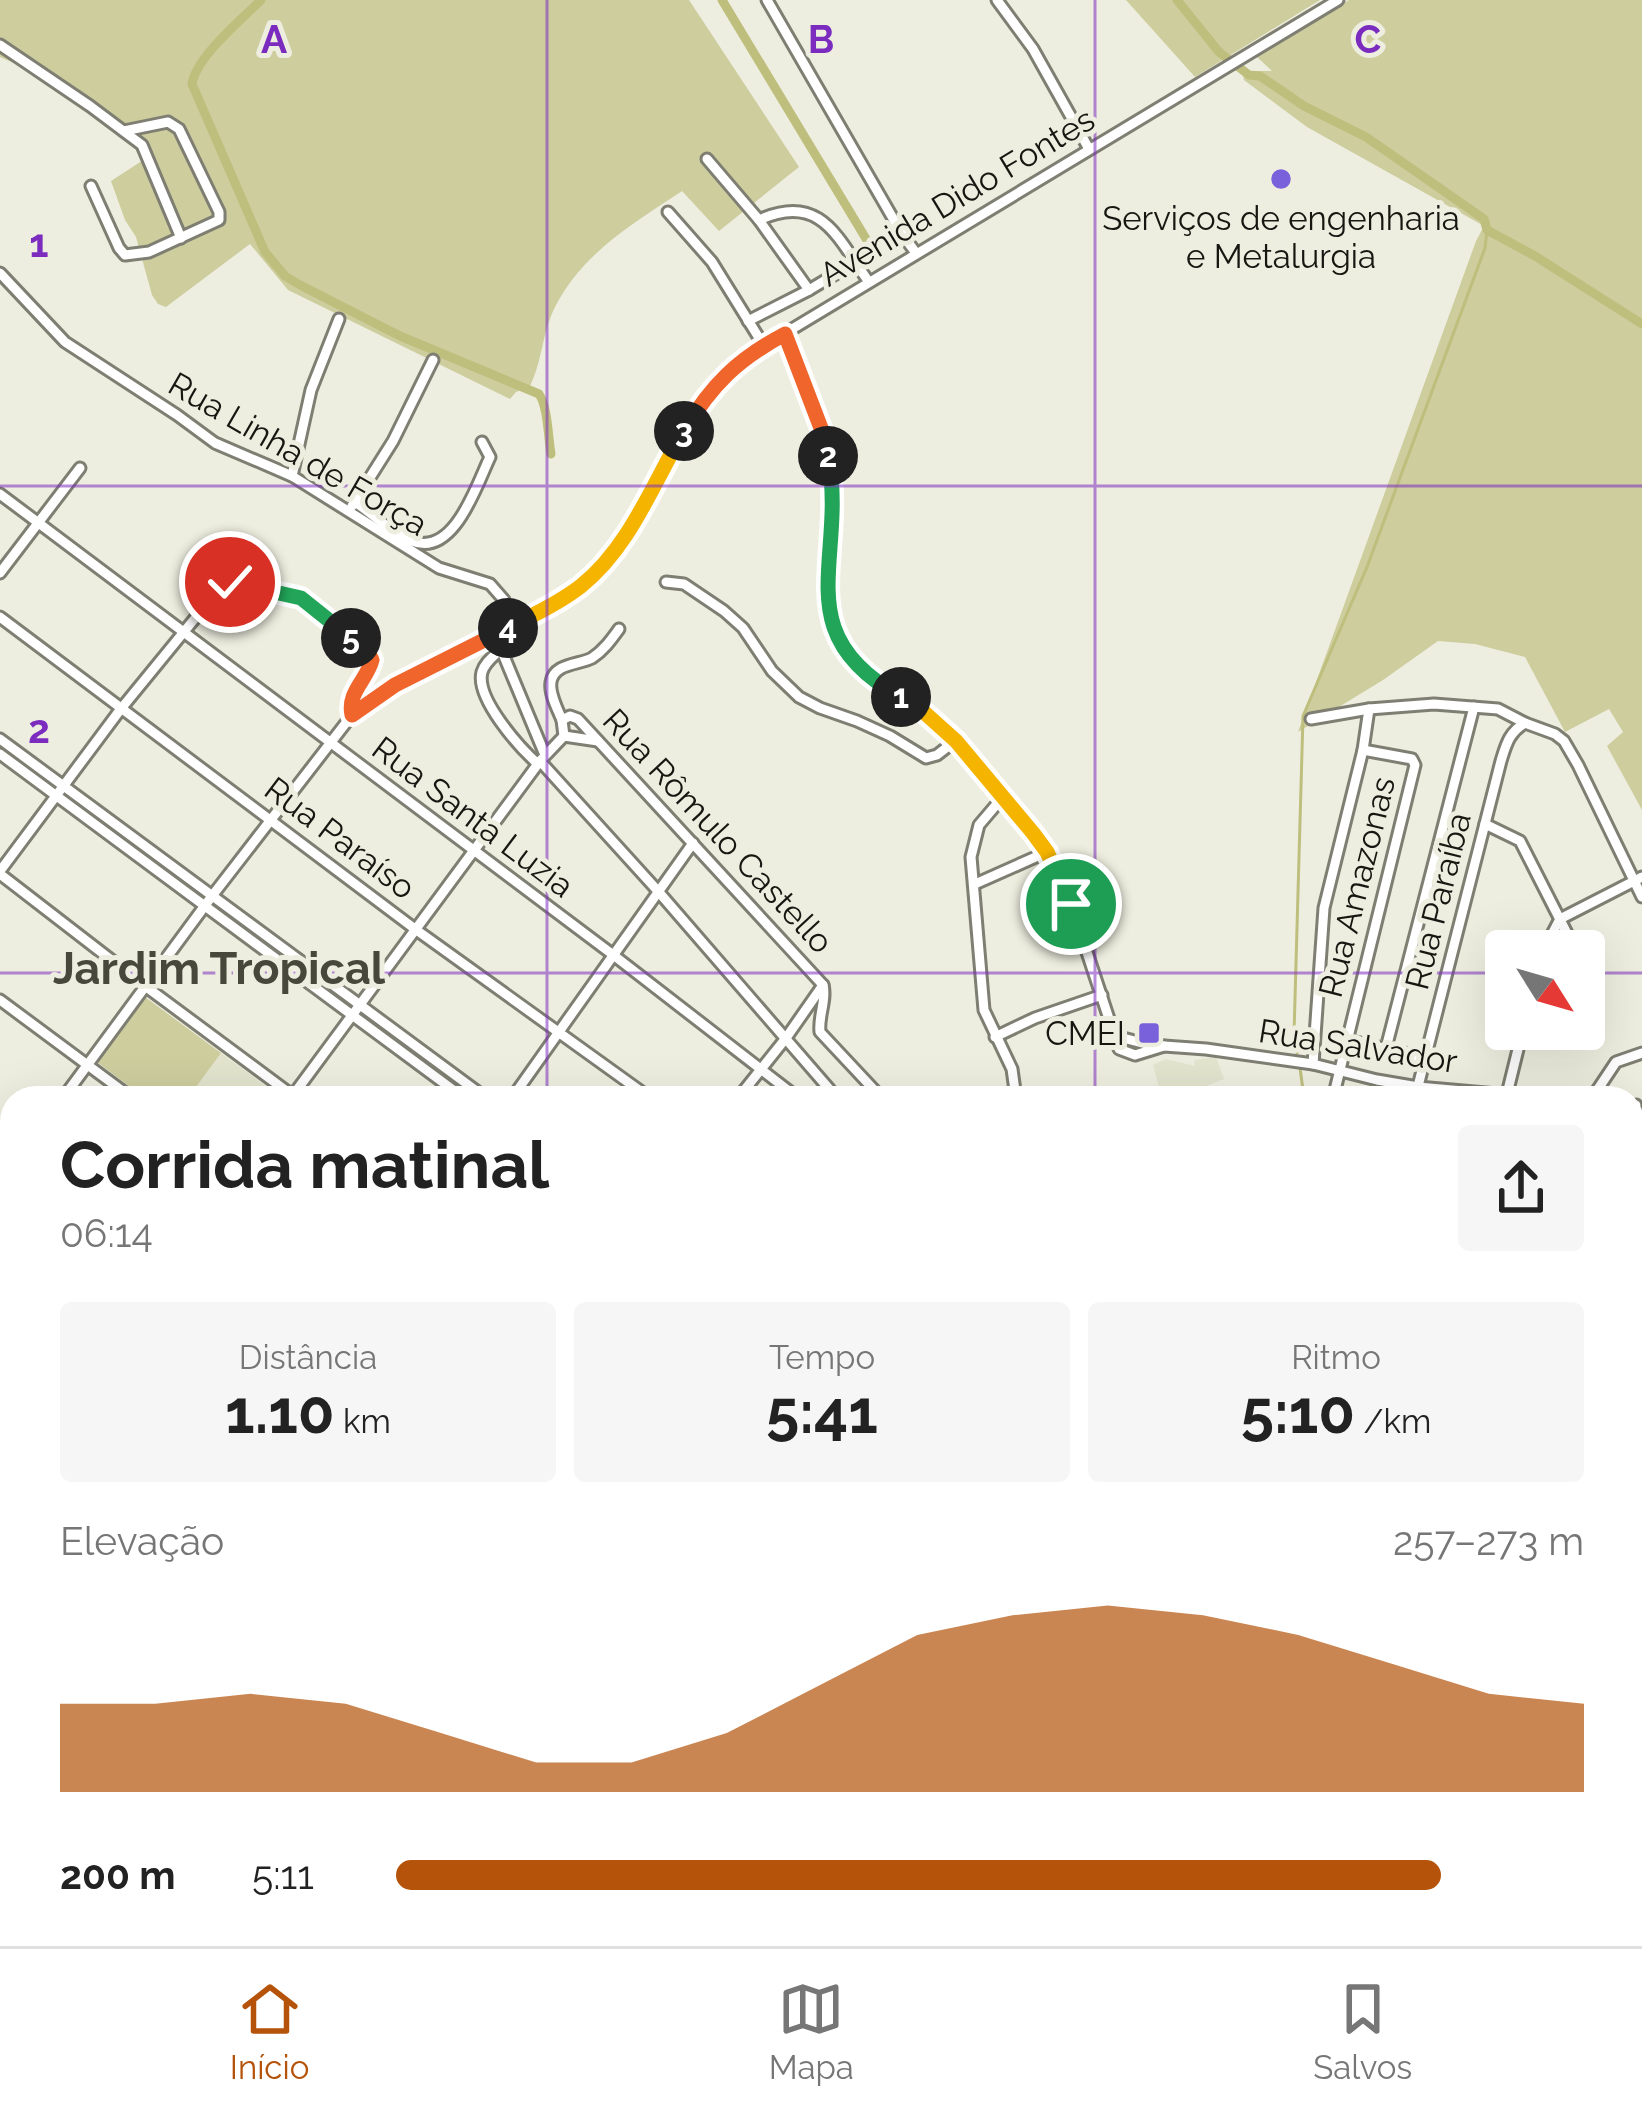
<!DOCTYPE html>
<html lang="pt">
<meta charset="utf-8">
<style>
body{margin:0;font-family:Raleway,sans-serif;background:#f6f6f6;color:#222;height:100vh;display:flex;flex-direction:column;font-size:45px;white-space:nowrap}
*{box-sizing:border-box;margin:0}
p{font-size:39px;color:#767676}
.icon{flex:none;width:66px;height:66px;fill:none;stroke:currentColor;stroke-width:2;stroke-linecap:round;stroke-linejoin:round}
.map{position:relative;flex:1;overflow:hidden}
.panel{position:absolute;left:0px;top:1086px;width:1644px;height:861px;display:flex;flex-direction:column;background:#fff;border-radius:36px 36px 0 0;box-shadow:0 12px 48px #0002}
.panel>*{flex:none}
.needle{width:78px;rotate:127deg}
.tools{position:absolute;left:1485px;top:930px;display:grid;gap:24px}
.tools a{display:grid;place-items:center;width:120px;height:120px;border-radius:12px;background:#fff;box-shadow:0 12px 48px #0002;font-size:60px}
.pin{position:absolute;display:grid;place-items:center;width:102px;height:102px;color:#fff;margin:-51px;border:6px solid #fff;border-radius:50%;box-shadow:0 3px 12px #0007}
.km{position:absolute;width:60px;height:60px;margin:-30px;border-radius:50%;background:#222;color:#fff;font-size:33px;line-height:60px;text-align:center}
.round{display:grid;place-items:center;flex:none;width:126px;height:126px;border-radius:12px;background:#f6f6f6}
.overview{display:flex;align-items:center;justify-content:space-between;height:204px;padding:0 60px}
h1{font-size:66px;font-weight:700;line-height:90px}
.metrics{display:grid;grid-template-columns:repeat(3,1fr);gap:18px;height:204px;padding:12px 60px}
.metrics div{display:grid;align-content:center;border-radius:12px;background:#f6f6f6;text-align:center}
.metrics b{font-size:60px;font-weight:700}
.metrics small{font-size:33px;font-weight:400}
.metrics p{font-size:33px}
.chart{height:336px;padding:24px 60px}
.chart p{display:flex;justify-content:space-between}
.chart svg{width:100%;height:216px;margin-top:12px;fill:#b45309;opacity:.7}
ul{padding:0 60px;list-style:none;font-size:39px}
li{display:grid;grid-template-columns:192px 144px 1fr;align-items:center;height:90px}
li i{height:30px;border-radius:15px;background:#b45309}
.menu{display:flex;justify-content:space-around;align-items:center;height:168px;border-top:3px solid #e0e0e0;background:#fff;font-size:33px;color:#767676}
.menu a{display:grid;justify-items:center;gap:6px}
.menu .active{color:#b45309}
.map>svg:first-child{display:block}
</style>
<div class="map">
<svg width="1642" height="1946" viewBox="0 0 1642 1946">
<rect width="100%" height="100%" fill="#eeeee0"/>
<g fill="#e3e4ce">
<path d="M 221,1053 L 278,1095 L 275,1098 L 188,1098 Z"/>
<path d="M 1216,1057 L 1224,1079 L 1196,1090 L 1194,1098 L 1136,1098 L 1159,1088 L 1153,1065 L 1166,1059 L 1195,1066 L 1194,1060 Z"/>
<path d="M 12,1186 L 12,1515 L 6,1510 L 0,1518 L 0,1212 Z"/>
<path d="M 1632,1226 L 1642,1227 L 1642,1358 L 1632,1355 Z"/>
<path d="M 38,1935 L 126,1935 L 117,1946 L 29,1946 Z"/>
</g>
<g fill="#cdcd9e">
<path d="M 0,0 L 689,0 L 799,167 L 719,231 L 682,191 C 634,223 584,252 556,305 C 542,331 543,360 530,386 L 516,392 L 510,399 L 288,290 L 250,244 L 166,307 L 158,304 L 152,295 L 136,237 L 125,220 L 111,181 L 151,155 L 112,116 L 41,75 L 0,57 Z"/>
<path d="M 1126,0 L 1320,0 L 1195,77 Z"/>
<path d="M 1349,0 L 1642,0 L 1642,810 L 1607,746 L 1623,732 L 1609,709 L 1565,732 L 1525,657 L 1475,644 L 1438,641 L 1383,680 L 1298,732 L 1476,241 L 1484,226 L 1307,127 L 1244,80 L 1243,75 L 1248,71 L 1272,71 L 1256,56 Z"/>
<path d="M 145,997 L 221,1053 L 188,1098 L 145,1098 L 97,1062 Z"/>
</g>
<g fill="none" stroke-linecap="round" stroke-linejoin="round">
<g stroke="#bebe7d" stroke-width="3">
<path d="M 1297,1053 L 1294,1034 L 1303,716 L 1367,567 L 1485,248 L 1487,230"/>
<path d="M 1300,1068 L 1303,1090 L 1301,1098"/>
<path d="M 1295,1935 L 1300,1946"/>
</g>
<g stroke="#bebe7d" stroke-width="9">
<path d="M 261,0 C 241,20 196,57 192,84 L 265,252 L 285,276 L 300,285 L 400,336 L 539,394 C 548,407 548,437 551,454"/>
<path d="M 722,0 L 868,242"/>
<path d="M 1177,0 L 1219,52 L 1249,75 L 1260,76 L 1304,106 L 1366,137 L 1484,219 L 1487,230 L 1535,256 L 1642,324"/>
</g>
<g stroke="#7e7e72" stroke-width="15">
<g id="minor">
<path d="M 767,0 L 902,234 L 916,253"/>
<path d="M 997,0 L 1033,49 L 1089,149"/>
<path d="M 0,45 L 90,106 L 142,145 L 181,238"/>
<path d="M 707,159 L 759,220 L 809,290"/>
<path d="M 91,186 L 119,248 L 125,255 L 149,252 L 219,220 L 219,212 L 179,129 L 168,122 L 124,131"/>
<path d="M 668,212 L 712,262 L 764,346"/>
<path d="M 759,220 C 822,191 839,241 869,282"/>
<path d="M 0,273 L 65,342 L 177,415 L 215,443 L 292,476 L 439,568 L 490,584 L 504,600 L 512,625"/>
<path d="M 748,321 L 809,290 L 902,234"/>
<path d="M 785,334 L 824,436 L 830,463 L 833,497 L 829,612 L 836,636 L 850,660 L 870,678 L 918,706 L 955,741 L 1047,852 L 1071,904 L 1119,1049 L 1135,1055 L 1164,1046"/>
<path d="M 292,476 L 311,390 L 339,319"/>
<path d="M 0,494 L 612,954 L 798,1098"/>
<path d="M 355,502 C 373,514 392,533 412,541 C 454,558 477,484 490,457 L 482,442"/>
<path d="M 352,506 L 393,441 L 433,360"/>
<path d="M 0,573 L 80,468"/>
<path d="M 666,582 L 684,584 L 724,611 L 743,628 L 772,671 L 799,697 L 820,708 L 857,721 L 890,736 L 926,758 L 937,755 L 955,741"/>
<path d="M 0,617 L 415,929 L 650,1098"/>
<path d="M 501,649 C 494,656 485,662 482,672 C 475,698 519,747 538,764"/>
<path d="M 501,649 L 545,755"/>
<path d="M 1311,719 L 1369,709 L 1434,704 L 1498,709 L 1525,723 L 1555,734 L 1564,741 L 1578,765 L 1642,897"/>
<path d="M 562,720 C 558,710 549,694 551,682 C 554,663 579,665 592,658 C 604,650 611,640 619,629"/>
<path d="M 564,736 L 598,741"/>
<path d="M 0,739 L 486,1098"/>
<path d="M 0,754 L 464,1098"/>
<path d="M 540,761 L 657,890 L 837,1098"/>
<path d="M 1002,798 L 979,825 L 971,857 L 984,1010 L 1012,1069 L 1016,1098"/>
<path d="M 1485,824 L 1520,841 L 1576,951"/>
<path d="M 0,871 L 120,710 L 223,584 L 235,582 L 301,598 L 368,652 L 372,665 C 363,681 347,695 352,715"/>
<path d="M 0,874 L 145,986 L 296,1098"/>
<path d="M 975,884 L 1047,852"/>
<path d="M 1543,951 L 1560,919 L 1642,877"/>
<path d="M 1584,967 L 1591,982"/>
<path d="M 0,1000 L 132,1098"/>
<path d="M 1114,1029 L 1123,1038 L 1150,1045 L 1206,1049 L 1313,1064 L 1377,1080 L 1418,1087 L 1543,1098"/>
<path d="M 995,1037 L 1035,1018 L 1102,995"/>
<path d="M 1347,1040 L 1427,1058"/>
<path d="M 1386,1048 L 1474,707"/>
<path d="M 1313,1064 L 1324,908 L 1363,750 L 1369,709"/>
<path d="M 63,1098 L 212,896 L 352,715 L 395,685 L 495,635 L 582,585 L 615,551 L 636,518 L 658,474 L 700,403 L 721,378 L 764,346 L 1338,0"/>
<path d="M 291,1098 L 540,761 L 564,736 L 562,720 L 570,716 L 578,719 L 823,985 C 827,1000 818,1016 820,1032 L 878,1094 L 878,1098"/>
<path d="M 512,1098 L 693,843"/>
<path d="M 738,1098 L 786,1038 L 823,985"/>
<path d="M 1333,1098 L 1415,765 L 1412,759 L 1363,750"/>
<path d="M 1415,1098 L 1501,761 C 1506,745 1509,732 1525,723"/>
<path d="M 1506,1098 L 1523,1029"/>
<path d="M 1592,1098 L 1616,1062 L 1642,1053"/>
<path d="M 1632,1118 L 1636,1105"/>
<path d="M 0,1131 L 12,1138"/>
<path d="M 0,1191 L 12,1171"/>
<path d="M 1632,1359 L 1642,1362"/>
<path d="M 1632,1503 L 1642,1505"/>
<path d="M 1632,1570 L 1642,1573"/>
<path d="M 0,1608 L 12,1619"/>
<path d="M 1632,1642 L 1642,1645"/>
<path d="M 0,1692 L 12,1702"/>
<path d="M 1632,1710 L 1642,1712"/>
<path d="M 1632,1780 L 1642,1783"/>
<path d="M 1632,1854 L 1642,1856"/>
<path d="M 1632,1875 L 1642,1886"/>
<path d="M 285,1935 L 297,1946"/>
<path d="M 380,1935 L 392,1946"/>
<path d="M 757,1935 L 759,1946"/>
<path d="M 800,1935 L 802,1946"/>
<path d="M 1029,1935 L 1039,1946"/>
<path d="M 1126,1935 L 1137,1946"/>
<path d="M 1206,1935 L 1214,1946"/>
<path d="M 1392,1935 L 1401,1946"/>
<path d="M 1486,1935 L 1495,1946"/>
<path d="M 1603,1935 L 1613,1946"/>
<path d="M 244,1946 L 249,1935"/>
<path d="M 900,1946 L 954,1935"/>
<path d="M 993,1946 L 998,1935"/>
<path d="M 1265,1946 L 1271,1935"/>
<path d="M 1346,1946 L 1352,1935"/>
<path d="M 1438,1946 L 1448,1935"/>
<path d="M 1552,1946 L 1565,1935"/>
</g>
</g>
<g stroke="#7e7e72" stroke-width="18">
<g id="major">
<path d="M 0,1641 L 12,1651"/>
<path d="M 0,1658 L 12,1668"/>
<path d="M 323,1935 L 336,1946"/>
<path d="M 350,1935 L 363,1946"/>
</g>
</g>
<use href="#minor" stroke="#fff" stroke-width="9"/>
<use href="#major" stroke="#fff" stroke-width="12"/>
</g>
<g fill="none" stroke-linecap="round" stroke-linejoin="round">
<g stroke="#fff" stroke-width="24">
<path id="split-1" d="M 901,697 L 917,706 L 956,741 L 1033,833 L 1047,852 L 1071,904"/>
</g>
<g stroke="#fff" stroke-width="24">
<path id="split-2" d="M 828,456 C 848,559 784,632 901,697"/>
</g>
<g stroke="#fff" stroke-width="24">
<path id="split-3" d="M 684,431 C 711,385 738,359 785,334 L 824,436 L 828,456"/>
</g>
<g stroke="#fff" stroke-width="24">
<path id="split-4" d="M 508,628 C 533,615 559,603 581,586 C 630,547 653,483 684,431"/>
</g>
<g stroke="#fff" stroke-width="24">
<path id="split-5" d="M 351,638 L 368,652 L 372,660 C 367,680 347,692 352,715 L 395,685 L 508,628"/>
</g>
<g stroke="#fff" stroke-width="24">
<path id="split-6" d="M 230,582 L 301,598 L 351,638"/>
</g>
<use href="#split-1" stroke="#f5b400" stroke-width="15"/>
<use href="#split-2" stroke="#22a559" stroke-width="15"/>
<use href="#split-3" stroke="#f0652b" stroke-width="15"/>
<use href="#split-4" stroke="#f5b400" stroke-width="15"/>
<use href="#split-5" stroke="#f0652b" stroke-width="15"/>
<use href="#split-6" stroke="#22a559" stroke-width="15"/>
</g>
<path fill="none" stroke="#7b2cbf" stroke-width="3" stroke-opacity="0.55" d="M 547,0 L 547,1098M 1095,0 L 1095,1098M 0,486 L 1642,486M 0,973 L 1506,973M 1584,973 L 1642,973M 0,1460 L 12,1460M 1632,1460 L 1642,1460M 547,1935 L 547,1946M 1095,1935 L 1095,1946"/>
<g fill="#7861db" stroke="#eeeee0" stroke-width="4.5">
<circle cx="1281" cy="179" r="12"/>
<rect x="1137" y="1021" width="24" height="24" rx="6"/>
</g>
<g text-anchor="middle" dominant-baseline="central" stroke-width="10" stroke-linejoin="round" paint-order="stroke">
<g font-size="33" fill="#171712" stroke="#eeeee0">
<text transform="translate(957 197) rotate(-31)">Avenida Dido Fontes</text>
<text transform="translate(298 454) rotate(30)">Rua Linha de Força</text>
<text transform="translate(473 817) rotate(37)">Rua Santa Luzia</text>
<text transform="translate(718 831) rotate(47)">Rua Rômulo Castello</text>
<text transform="translate(340 838) rotate(37)">Rua Paraíso</text>
<text transform="translate(1357 887) rotate(-76)">Rua Amazonas</text>
<text transform="translate(1438 901) rotate(-76)">Rua Paraíba</text>
<text transform="translate(1358 1046) rotate(9)">Rua Salvador</text>
</g>
<g font-size="33" fill="#171712" stroke="#eeeee0">
<text x="1281" y="218">Serviços de engenharia<tspan x="1281" dy="38">e Metalurgia</tspan></text>
<text x="1125" y="1033" text-anchor="end">CMEI</text>
</g>
<g font-size="45" font-weight="bold" fill="#47473c" stroke="#eeeee0">
<text x="219" y="968">Jardim Tropical</text>
</g>
</g>
<g font-size="39" text-anchor="middle" font-weight="bold" fill="#7b2cbf" stroke="#eeeee0" stroke-width="10" stroke-linejoin="round" paint-order="stroke">
<text x="274" y="53">A</text>
<text x="821" y="53">B</text>
<text x="1368" y="53">C</text>
<text x="39" y="257">1</text>
<text x="39" y="743">2</text>
</g>
</svg>
<div class="tools">
<a><svg class="needle" viewBox="-14 -14 28 28"><path d="M0-13l5 13h-10z" fill="#e53935"/><path d="M0 13l5-13h-10z" fill="#767676"/></svg></a>
</div>
<div class="pin" style="left:1071px;top:904px;background:#1e9e55"><svg class="icon" aria-label="arrive" viewBox="0 0 24 24"><path d="M6 21V4h12l-3 4 3 4H6"/></svg></div>
<div class="pin" style="left:230px;top:582px;background:#d93025"><svg class="icon" aria-label="check" viewBox="0 0 24 24"><path d="M5 12l5 5 9-10"/></svg></div>
<b class="km" style="left:901px;top:697px">1</b>
<b class="km" style="left:828px;top:456px">2</b>
<b class="km" style="left:684px;top:431px">3</b>
<b class="km" style="left:508px;top:628px">4</b>
<b class="km" style="left:351px;top:638px">5</b>
<section class="panel">
<div class="overview"><div><h1>Corrida matinal</h1><p>06:14</p></div><a class="round"><svg class="icon" aria-label="share" viewBox="0 0 24 24"><path d="M12 15V3M7 8l5-5 5 5M5 13v7h14v-7"/></svg></a></div>
<div class="metrics">
<div><p>Distância</p><b>1.10<small> km</small></b></div>
<div><p>Tempo</p><b>5:41</b></div>
<div><p>Ritmo</p><b>5:10<small> /km</small></b></div>
</div>
<div class="chart"><p><span>Elevação</span>257–273 m</p>
<svg viewBox="0 0 160 44" preserveAspectRatio="none"><path d="M0 44V26L10 26L20 24L30 26L40 32L50 38L60 38L70 32L80 22L90 12L100 8L110 6L120 8L130 12L140 18L150 24L160 26V44z"/></svg>
</div>
<ul>
<li><b>200 m</b>5:11<i style="width:88%"></i></li>
</ul>
</section>
</div>
<nav class="menu">
<a class="active"><svg class="icon" aria-label="home" viewBox="0 0 24 24"><path d="M3 11l9-7 9 7M6 9v11h12V9"/></svg>Início</a>
<a><svg class="icon" aria-label="map" viewBox="0 0 24 24"><path d="M3 6l6-2 6 2 6-2v14l-6 2-6-2-6 2zM9 4v14M15 6v14"/></svg>Mapa</a>
<a><svg class="icon" aria-label="saved" viewBox="0 0 24 24"><path d="M7 4h10v16l-5-4-5 4z"/></svg>Salvos</a>
</nav>
